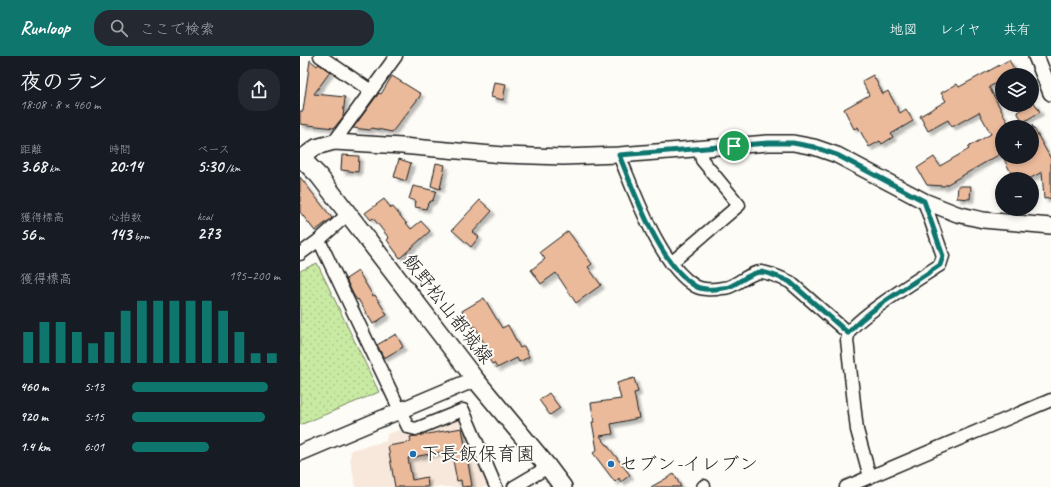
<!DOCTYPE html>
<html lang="ja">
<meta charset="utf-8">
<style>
body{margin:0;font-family:Caveat,"Klee One",sans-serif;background:#242831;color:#f1f3f6;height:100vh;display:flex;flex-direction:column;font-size:15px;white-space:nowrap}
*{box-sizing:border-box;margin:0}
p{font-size:13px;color:#9ea1a6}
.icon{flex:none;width:22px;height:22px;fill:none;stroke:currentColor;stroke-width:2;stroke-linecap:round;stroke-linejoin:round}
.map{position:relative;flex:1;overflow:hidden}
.panel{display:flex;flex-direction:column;background:#171b24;width:300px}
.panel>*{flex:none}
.buttons{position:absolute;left:695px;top:12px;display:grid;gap:8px}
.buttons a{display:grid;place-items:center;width:44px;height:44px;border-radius:50%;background:#171b24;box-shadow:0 2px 6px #0003;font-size:20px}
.pin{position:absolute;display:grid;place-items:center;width:34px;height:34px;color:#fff;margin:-17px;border:2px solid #fff;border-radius:50%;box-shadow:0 1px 4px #0007}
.round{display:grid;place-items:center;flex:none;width:42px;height:42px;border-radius:16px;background:#242831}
.summary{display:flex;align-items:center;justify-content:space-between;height:68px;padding:0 20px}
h1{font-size:22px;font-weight:600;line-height:30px}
.metrics{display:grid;grid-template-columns:repeat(3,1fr);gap:6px;height:68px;padding:4px 20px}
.metrics div{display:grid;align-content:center}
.metrics b{font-size:17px;font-weight:600}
.metrics small{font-size:11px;font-weight:400}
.metrics p{font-size:11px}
.chart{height:112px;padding:8px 20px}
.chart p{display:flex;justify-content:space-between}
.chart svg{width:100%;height:72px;margin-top:4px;stroke:#0f766e;stroke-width:6}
ul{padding:0 20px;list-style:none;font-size:13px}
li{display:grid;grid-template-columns:64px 48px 1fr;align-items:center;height:30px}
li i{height:10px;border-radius:5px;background:#0f766e}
header{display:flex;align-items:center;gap:24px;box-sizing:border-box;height:56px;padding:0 20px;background:#0f766e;color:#fff}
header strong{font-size:19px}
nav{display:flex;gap:22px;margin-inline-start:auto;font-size:14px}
.search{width:280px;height:36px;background:#242831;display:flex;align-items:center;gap:10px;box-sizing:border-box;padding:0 14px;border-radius:16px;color:#9ea1a6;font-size:15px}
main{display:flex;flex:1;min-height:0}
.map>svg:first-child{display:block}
</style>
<header>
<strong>Runloop</strong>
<div class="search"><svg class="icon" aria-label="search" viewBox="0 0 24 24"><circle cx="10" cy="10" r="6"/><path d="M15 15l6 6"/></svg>ここで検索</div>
<nav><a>地図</a><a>レイヤ</a><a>共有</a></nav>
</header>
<main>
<section class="panel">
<div class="summary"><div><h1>夜のラン</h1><p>18:08 · 8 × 460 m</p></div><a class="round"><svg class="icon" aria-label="share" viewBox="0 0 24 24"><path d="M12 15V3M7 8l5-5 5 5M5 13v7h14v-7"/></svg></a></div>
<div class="metrics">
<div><p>距離</p><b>3.68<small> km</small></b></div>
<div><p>時間</p><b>20:14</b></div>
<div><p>ペース</p><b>5:30<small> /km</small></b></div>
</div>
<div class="metrics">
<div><p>獲得標高</p><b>56<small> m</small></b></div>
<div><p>心拍数</p><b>143<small> bpm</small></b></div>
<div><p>kcal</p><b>273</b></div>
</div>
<div class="chart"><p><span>獲得標高</span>195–200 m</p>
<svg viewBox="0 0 160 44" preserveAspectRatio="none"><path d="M5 44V25M15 44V19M25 44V19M35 44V25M45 44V32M55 44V25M65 44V12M75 44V6M85 44V6M95 44V6M105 44V6M115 44V6M125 44V12M135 44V25M145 44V38M155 44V38"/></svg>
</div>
<ul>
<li><b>460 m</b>5:13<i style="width:92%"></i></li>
<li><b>920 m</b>5:15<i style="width:90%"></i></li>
<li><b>1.4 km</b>6:01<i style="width:52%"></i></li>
</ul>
</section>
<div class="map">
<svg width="751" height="431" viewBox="0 0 751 431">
<defs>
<pattern id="park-dots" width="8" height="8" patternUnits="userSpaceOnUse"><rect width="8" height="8" fill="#c9eaa3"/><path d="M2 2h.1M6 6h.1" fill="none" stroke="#acc88c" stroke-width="1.8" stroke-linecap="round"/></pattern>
<filter id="shadow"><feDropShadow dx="3.5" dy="3.5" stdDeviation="1" flood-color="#0004"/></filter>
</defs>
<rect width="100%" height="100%" fill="#fdfcf7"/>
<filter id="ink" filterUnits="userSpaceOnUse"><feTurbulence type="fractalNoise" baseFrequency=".025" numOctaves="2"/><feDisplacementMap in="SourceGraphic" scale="8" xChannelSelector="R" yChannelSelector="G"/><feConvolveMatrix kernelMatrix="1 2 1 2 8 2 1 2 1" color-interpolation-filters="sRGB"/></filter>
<g filter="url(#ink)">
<path fill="#f8e8db" d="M 157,360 L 161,362 L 190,431 L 56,431 L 50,403 L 51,394 L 86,385 L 87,378 L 99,374 L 112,377 Z"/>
<path fill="url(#park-dots)" stroke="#728360" d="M 17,207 L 79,336 L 0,369 L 0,215 Z"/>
<g fill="#ebba9b" stroke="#1c1c1c" filter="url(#shadow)">
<path d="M 10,4 L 17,10 L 19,8 L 30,16 L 14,38 L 45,41 L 43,61 L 34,72 L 0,68 L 0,55 L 3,55 Z"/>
<path d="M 709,4 L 716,16 L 710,19 L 702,19 L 702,24 L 689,31 L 708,67 L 702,70 L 702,97 L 644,130 L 627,129 L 617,112 L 634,101 L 640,110 L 669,93 L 668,91 L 691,78 L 679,56 L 652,71 L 648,64 L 628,75 L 620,60 L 646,45 L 641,37 L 657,28 L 659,31 Z"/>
<path d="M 573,19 L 583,38 L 588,35 L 600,57 L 606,53 L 613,65 L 591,78 L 593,81 L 582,88 L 580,85 L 569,91 L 558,71 L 554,73 L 544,53 L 569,39 L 562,25 Z"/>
<path d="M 92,20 L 121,38 L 118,43 L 92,76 L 72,72 L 70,74 L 53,72 L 79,37 L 81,38 Z"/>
<path d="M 194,26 L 206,28 L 203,44 L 191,41 Z"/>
<path d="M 734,46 L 740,56 L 723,66 L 717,56 L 729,49 L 732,49 L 732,47 Z"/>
<path d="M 732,69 L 751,103 L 751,142 L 744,143 L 742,116 L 729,123 L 714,123 L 703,101 L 732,101 Z"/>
<path d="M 42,99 L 59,100 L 58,116 L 41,114 Z"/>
<path d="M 99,103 L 111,107 L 106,125 L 94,121 Z"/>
<path d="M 136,107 L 145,109 L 140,133 L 131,130 Z"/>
<path d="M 0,121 L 32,162 L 15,175 L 0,156 Z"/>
<path d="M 113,130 L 136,135 L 133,144 L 128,147 L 126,153 L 115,151 L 116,145 L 109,143 Z"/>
<path d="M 658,130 L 671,130 L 670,143 L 657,142 Z"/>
<path d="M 84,143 L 91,152 L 93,151 L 111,173 L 121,165 L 130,175 L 100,202 L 87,184 L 89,182 L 73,162 L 71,164 L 65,157 Z"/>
<path d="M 180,144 L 192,155 L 173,176 L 179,181 L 171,191 L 152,174 Z"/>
<path d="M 268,175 L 292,208 L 288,211 L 301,229 L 276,247 L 256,217 L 241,228 L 231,214 L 245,203 L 240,196 Z"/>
<path d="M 58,215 L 73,240 L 75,239 L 87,259 L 73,268 L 58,243 L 57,244 L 53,238 L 46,223 Z"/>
<path d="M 184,242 L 202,272 L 208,269 L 220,292 L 224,290 L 229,301 L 219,306 L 217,302 L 197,312 L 194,307 L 192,308 L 187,300 L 190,299 L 175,270 L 172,272 L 162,255 Z"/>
<path d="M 96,278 L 103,291 L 84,302 L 77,289 Z"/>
<path d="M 334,322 L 338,336 L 334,337 L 339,362 L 311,368 L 313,378 L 300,380 L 330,419 L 321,426 L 319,422 L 315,426 L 293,397 L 297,394 L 292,366 L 294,366 L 291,347 L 321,343 L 317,327 Z"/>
<path d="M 249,337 L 260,352 L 250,359 L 239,344 Z"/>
<path d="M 162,372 L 172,430 L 162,431 L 161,424 L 157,425 L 151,394 L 108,402 L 112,424 L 127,421 L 128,431 L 95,431 L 88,390 L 111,386 L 110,381 Z"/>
<path d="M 374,418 L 381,431 L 351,431 Z"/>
</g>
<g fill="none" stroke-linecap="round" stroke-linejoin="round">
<g stroke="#1c1c1c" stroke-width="15">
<g id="minor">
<path d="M 20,0 L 71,35"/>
<path d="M 34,86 L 96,0"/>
<path d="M 319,99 C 335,137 359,208 395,230 C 402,234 414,234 422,232 C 426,232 430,231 433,229 C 441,225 452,216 461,216 C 471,217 481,222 490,226 L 548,277"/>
<path d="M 48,158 L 19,184 L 108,371 L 116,373 L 163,354 L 196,431"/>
<path d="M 0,198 L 19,184"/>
<path d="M 371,207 L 439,149 L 402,104 L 400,93"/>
<path d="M 570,421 L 557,374 L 547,284 C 548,282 548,280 548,278 C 554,263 623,220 640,209 L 643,200 L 624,145"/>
<path d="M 214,431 L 248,411"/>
<path d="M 403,431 L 404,430"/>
<path d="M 546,431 L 751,344"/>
</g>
</g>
<g stroke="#1c1c1c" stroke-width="18">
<g id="tertiary">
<path d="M 736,0 L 751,37"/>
<path d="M 1,102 L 16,91 L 34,86 L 102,90 L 203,99 L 263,101 L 319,99 L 468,87 L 493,87 L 514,91 L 537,99 L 624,145 L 657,158 L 683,164 L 751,170"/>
<path d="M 0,397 L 175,323"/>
</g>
</g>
<g stroke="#1c1c1c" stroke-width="20">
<path id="secondary" d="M 0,101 L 19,120 L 175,323 L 248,411 L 263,431"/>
</g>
<use href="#minor" stroke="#fdfcf7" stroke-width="12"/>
<use href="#tertiary" stroke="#fdfcf7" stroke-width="15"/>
<use href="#secondary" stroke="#fdfcf7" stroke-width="17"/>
</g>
</g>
<g fill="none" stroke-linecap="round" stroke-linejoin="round" filter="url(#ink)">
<g stroke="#fff" stroke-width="8">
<path id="route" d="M 468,87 L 493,87 L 514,91 L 537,99 L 624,145 L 643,200 L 640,209 C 611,229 571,251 548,277 L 490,226 C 481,222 471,217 461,216 C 452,216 441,225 433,229 C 430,231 426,232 422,232 C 414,234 402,234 395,230 C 359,208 335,137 319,99 Z"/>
</g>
<use href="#route" stroke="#0f766e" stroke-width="5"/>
</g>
<g fill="#1f6fb2" stroke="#fdfcf7" stroke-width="1.5">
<circle cx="113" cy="398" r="4"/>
<circle cx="311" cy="408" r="4"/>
</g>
<g text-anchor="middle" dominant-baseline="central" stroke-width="4" stroke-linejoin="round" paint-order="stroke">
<g font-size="19" fill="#1c1c1c" stroke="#fdfcf7">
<text transform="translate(148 253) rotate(52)">飯野松山都城線</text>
</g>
<g font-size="19" fill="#1c1c1c" stroke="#fdfcf7" text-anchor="start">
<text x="121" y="398">下長飯保育園</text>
<text x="319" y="408">セブン-イレブン</text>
</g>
</g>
</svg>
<div class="buttons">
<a><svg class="icon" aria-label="layers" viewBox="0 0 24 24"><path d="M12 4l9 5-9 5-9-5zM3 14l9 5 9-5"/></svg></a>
<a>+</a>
<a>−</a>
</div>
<div class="pin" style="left:434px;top:90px;background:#1e9e55"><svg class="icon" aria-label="arrive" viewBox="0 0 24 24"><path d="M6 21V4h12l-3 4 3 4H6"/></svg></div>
</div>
</main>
